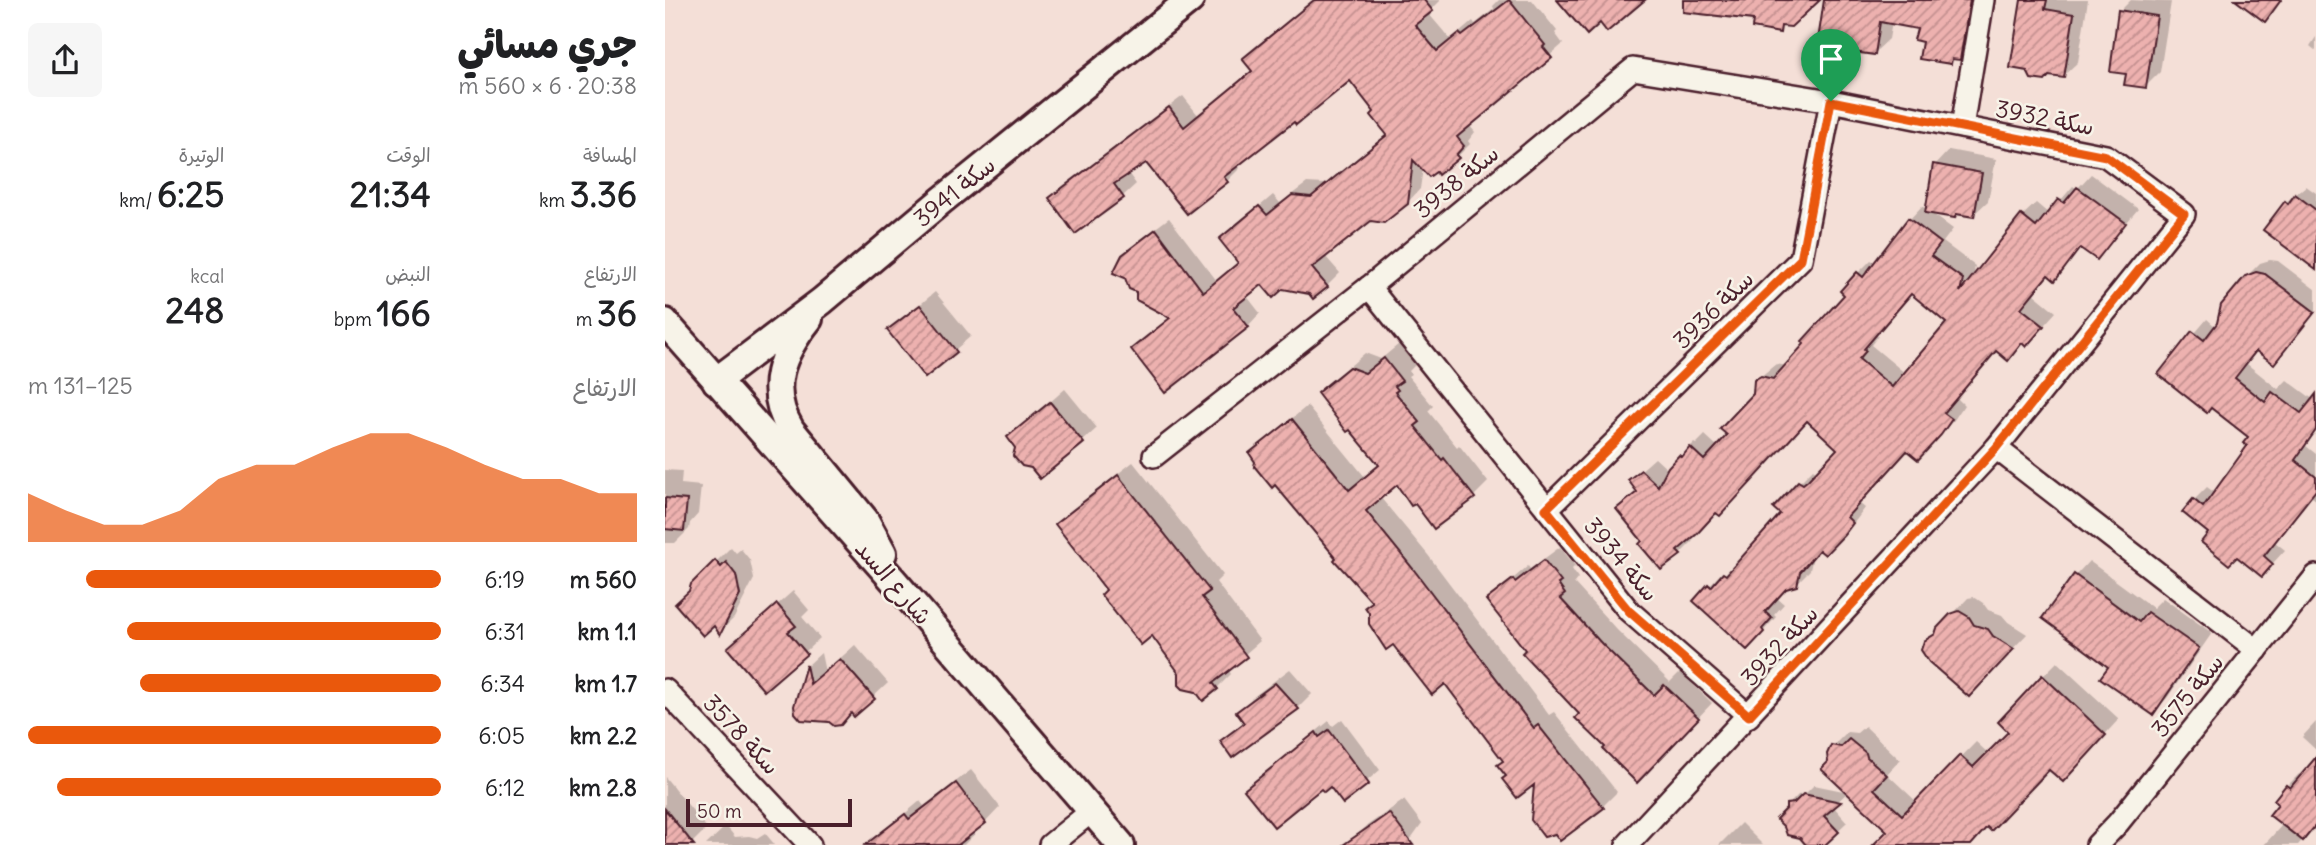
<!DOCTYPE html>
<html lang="ar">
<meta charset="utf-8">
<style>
body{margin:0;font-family:Delius,"Playpen Sans Arabic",sans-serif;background:#f6f6f6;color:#202124;direction:rtl;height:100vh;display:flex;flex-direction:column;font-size:26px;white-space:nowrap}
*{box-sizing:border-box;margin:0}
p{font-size:23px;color:#757577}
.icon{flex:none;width:38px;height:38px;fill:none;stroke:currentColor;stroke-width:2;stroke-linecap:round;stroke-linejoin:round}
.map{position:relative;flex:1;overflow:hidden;direction:ltr}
.panel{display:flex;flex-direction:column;background:#fff;width:665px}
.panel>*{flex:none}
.scale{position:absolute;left:21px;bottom:18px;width:166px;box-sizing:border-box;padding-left:7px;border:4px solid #4a1f2b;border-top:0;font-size:19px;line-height:24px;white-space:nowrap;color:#4a1f2b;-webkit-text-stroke:5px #f7f3e8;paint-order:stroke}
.pin{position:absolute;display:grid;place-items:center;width:60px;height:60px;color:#fff;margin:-72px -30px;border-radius:50% 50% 50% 0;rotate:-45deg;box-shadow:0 0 7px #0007}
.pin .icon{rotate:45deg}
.round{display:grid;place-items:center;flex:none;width:74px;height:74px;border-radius:10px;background:#f6f6f6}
.overview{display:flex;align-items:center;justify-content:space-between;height:119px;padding:0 28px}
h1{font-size:38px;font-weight:800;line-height:52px}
.stats{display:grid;grid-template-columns:repeat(3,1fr);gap:10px;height:119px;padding:7px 28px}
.stats div{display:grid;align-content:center}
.stats b{font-size:35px;font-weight:800}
.stats small{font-size:19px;font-weight:400}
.stats p{font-size:19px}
.chart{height:196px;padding:14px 28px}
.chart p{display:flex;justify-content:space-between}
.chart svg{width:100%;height:126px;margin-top:7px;fill:#ea580c;opacity:.7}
ul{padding:0 28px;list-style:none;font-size:23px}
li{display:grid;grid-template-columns:112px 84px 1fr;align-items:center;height:52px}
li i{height:18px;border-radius:9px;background:#ea580c}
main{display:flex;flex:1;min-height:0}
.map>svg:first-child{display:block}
</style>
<main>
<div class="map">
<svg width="1651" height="845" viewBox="0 0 1651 845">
<defs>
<pattern id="building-hatch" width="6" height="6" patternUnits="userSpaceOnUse" patternTransform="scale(1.75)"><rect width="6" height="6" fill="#edb1af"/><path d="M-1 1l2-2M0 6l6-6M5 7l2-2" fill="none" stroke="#c28f8f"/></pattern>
</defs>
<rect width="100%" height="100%" fill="#f4dfd7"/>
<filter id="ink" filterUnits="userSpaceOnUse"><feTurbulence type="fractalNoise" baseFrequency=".0143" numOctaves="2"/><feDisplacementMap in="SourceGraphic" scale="14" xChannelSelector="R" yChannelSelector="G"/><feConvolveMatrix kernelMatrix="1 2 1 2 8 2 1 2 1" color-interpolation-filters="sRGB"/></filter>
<g filter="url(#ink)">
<g fill="#0003" fill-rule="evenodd">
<path d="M 649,0 L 776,0 L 763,13 L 786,40 L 808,21 L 810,24 L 829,9 L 828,6 L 834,0 L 867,0 L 892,31 L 890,33 L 898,44 L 804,125 L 810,132 L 803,141 L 805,144 L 792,157 L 758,168 L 755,189 L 742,203 L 706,219 L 660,256 L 675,273 L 662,286 L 645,292 L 597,282 L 581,295 L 595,313 L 583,326 L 468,350 L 506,316 L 473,291 L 459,256 L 472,242 L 504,218 L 552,281 L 574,262 L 556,239 L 608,195 L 615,203 L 642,183 L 660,184 L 723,133 L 711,112 L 686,78 L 572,164 L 575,168 L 562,181 L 482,160 L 463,173 L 471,184 L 458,196 L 410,232 L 386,198 L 399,185 L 518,96 L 533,115 L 588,69 L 580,59 L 593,46 Z"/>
<path d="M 1161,0 L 1316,0 L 1309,44 L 1294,58 L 1290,57 L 1285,62 L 1259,40 L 1254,27 L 1227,22 L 1224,39 L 1209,53 Z"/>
<path d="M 1358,0 L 1423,0 L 1413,62 L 1398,76 Z"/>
<path d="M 1466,0 L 1506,2 L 1495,72 L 1481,86 L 1463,73 L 1455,11 Z"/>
<path d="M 1651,37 L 1651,51 L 1645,46 Z"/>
<path d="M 1284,150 L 1331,159 L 1323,201 L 1308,215 L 1293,213 L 1289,216 L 1265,212 L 1288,229 L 1278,242 L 1310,266 L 1308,279 L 1357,216 L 1371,203 L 1384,214 L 1408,186 L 1412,189 L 1426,174 L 1473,209 L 1432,258 L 1417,247 L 1389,278 L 1384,274 L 1369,294 L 1391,312 L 1361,345 L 1358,342 L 1342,359 L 1332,350 L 1292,398 L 1299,405 L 1289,420 L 1266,444 L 1243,449 L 1194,503 L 1200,508 L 1192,519 L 1173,540 L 1155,549 L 1148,556 L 1145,570 L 1131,584 L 1122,587 L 1112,598 L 1119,604 L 1109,615 L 1111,617 L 1095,635 L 1044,586 L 1057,572 L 1060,574 L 1073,561 L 1074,562 L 1118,514 L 1135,482 L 1148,469 L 1152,472 L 1174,449 L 1142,419 L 1025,538 L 1028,541 L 1015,554 L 979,541 L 953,509 L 973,490 L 965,480 L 990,458 L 1003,470 L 1029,443 L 1031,444 L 1040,435 L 1053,447 L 1064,435 L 1090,394 L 1090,381 L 1111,364 L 1122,366 L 1182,294 L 1193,273 L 1206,260 L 1211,263 L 1244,220 L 1257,206 L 1262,210 L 1270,165 ZM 1247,292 L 1284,323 L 1241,374 L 1206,345 L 1213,336 L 1211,335 Z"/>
<path d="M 1641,186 L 1651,193 L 1651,267 L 1621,202 Z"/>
<path d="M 1605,260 L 1613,261 L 1651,290 L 1651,311 L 1609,361 L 1593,350 L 1582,364 L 1613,389 L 1622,380 L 1649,400 L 1651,397 L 1651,432 L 1641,446 L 1651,454 L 1651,500 L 1647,497 L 1610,542 L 1620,550 L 1597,575 L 1545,533 L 1529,500 L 1542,487 L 1550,493 L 1585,446 L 1585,437 L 1546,406 L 1495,374 L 1542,319 L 1551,327 L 1581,277 L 1595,263 Z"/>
<path d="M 270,292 L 306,336 L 261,375 L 225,330 Z"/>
<path d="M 734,344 L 750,365 L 744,371 L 746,374 L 743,376 L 768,406 L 763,411 L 792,447 L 794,445 L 823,482 L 808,497 L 732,483 L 715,497 L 763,555 L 884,715 L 889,712 L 952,792 L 937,807 L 871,781 L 843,776 L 840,760 L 781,681 L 586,453 L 642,406 L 700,477 L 715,464 L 654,393 L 700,353 L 716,359 Z"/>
<path d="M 400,389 L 432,428 L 417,442 L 351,448 L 344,438 Z"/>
<path d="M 468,462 L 558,575 L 551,582 L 595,641 L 563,669 L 566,674 L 552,688 L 515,672 L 487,634 L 443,590 L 392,524 L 406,510 Z"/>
<path d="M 0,470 L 17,471 L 16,484 L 36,486 L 33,514 L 25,523 L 24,529 L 10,543 L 0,543 Z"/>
<path d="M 66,547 L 71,553 L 76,549 L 85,560 L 89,579 L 69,618 L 55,632 L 26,590 L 28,585 Z"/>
<path d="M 895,547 L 910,566 L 907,569 L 913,578 L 909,583 L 952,630 L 1005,682 L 1015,672 L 1047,703 L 987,766 L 943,747 L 823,600 L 863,566 L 865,569 Z"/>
<path d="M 1424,561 L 1488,608 L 1498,598 L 1547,633 L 1502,698 L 1487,713 L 1446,666 L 1410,576 Z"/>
<path d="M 128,591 L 144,610 L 137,617 L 155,638 L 100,689 L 79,634 Z"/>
<path d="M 1309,597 L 1318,603 L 1323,610 L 1337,615 L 1343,622 L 1362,634 L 1318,680 L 1261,642 L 1303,598 Z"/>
<path d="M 190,645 L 223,683 L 208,697 L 187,712 L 131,706 L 143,665 L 156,653 L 160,672 Z"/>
<path d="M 1392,662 L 1454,719 L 1412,765 L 1385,768 L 1323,825 L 1305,845 L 1220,845 L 1224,831 L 1164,762 L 1168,746 L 1182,732 L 1192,733 L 1200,726 L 1235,760 L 1222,774 L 1252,802 L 1311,742 L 1324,754 L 1345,732 L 1378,676 Z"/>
<path d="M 625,669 L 647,694 L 633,708 L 557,742 L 579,721 L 573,712 L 587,698 Z"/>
<path d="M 677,719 L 715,770 L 678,801 L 665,785 L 594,778 L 664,721 L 668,726 Z"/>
<path d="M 1651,722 L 1651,750 L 1637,737 Z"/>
<path d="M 1651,756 L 1651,825 L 1633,845 L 1599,845 L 1618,824 L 1615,804 L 1622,786 L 1634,774 L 1637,777 L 1650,761 L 1648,759 Z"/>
<path d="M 306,770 L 335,807 L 299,845 L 209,845 L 206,842 L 255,801 L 259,806 Z"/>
<path d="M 0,777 L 42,828 L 25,845 L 0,845 Z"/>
<path d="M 1149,785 L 1183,792 L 1168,806 L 1182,822 L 1158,845 L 1144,845 L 1120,826 L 1123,805 L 1133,795 L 1140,794 Z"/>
<path d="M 739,800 L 757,824 L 742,845 L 681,845 L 703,825 Z"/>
<path d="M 1076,823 L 1098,845 L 1054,845 Z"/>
<path d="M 61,826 L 70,837 L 84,836 L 92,838 L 100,833 L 110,845 L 41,845 Z"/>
</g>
<g fill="url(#building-hatch)" stroke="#4a1f2b" stroke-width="2" fill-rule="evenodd">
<path d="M 649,0 L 759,0 L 768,11 L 750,25 L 772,51 L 794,33 L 797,36 L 844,0 L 880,45 L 878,47 L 887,58 L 792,137 L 799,146 L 791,155 L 794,158 L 773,175 L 771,172 L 764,177 L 748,160 L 743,204 L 719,223 L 706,221 L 647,268 L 663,287 L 648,299 L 644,294 L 618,289 L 608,298 L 597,285 L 568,308 L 584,327 L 500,393 L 466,349 L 505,318 L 471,300 L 471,292 L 464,289 L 460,278 L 448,273 L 457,255 L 491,229 L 538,292 L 573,263 L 554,239 L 594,206 L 602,215 L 627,195 L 646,197 L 670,177 L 722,135 L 706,115 L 709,112 L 685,81 L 631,125 L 629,122 L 559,177 L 563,182 L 522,214 L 481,163 L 449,184 L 459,198 L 410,234 L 384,198 L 504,107 L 519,127 L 587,71 L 577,59 Z"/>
<path d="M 892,0 L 980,0 L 942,32 L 935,23 L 922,35 Z"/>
<path d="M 1018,0 L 1155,0 L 1126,27 L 1116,26 L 1115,33 L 1087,28 L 1088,20 L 1018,12 Z"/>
<path d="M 1159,0 L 1305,0 L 1295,60 L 1287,59 L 1286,64 L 1254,59 L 1257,42 L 1249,40 L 1252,29 L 1215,22 L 1210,55 L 1152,47 Z"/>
<path d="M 1356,0 L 1382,0 L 1380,9 L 1409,14 L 1399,78 L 1384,76 L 1380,81 L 1366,79 L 1362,71 L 1345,68 Z"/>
<path d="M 1570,0 L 1616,0 L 1600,22 Z"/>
<path d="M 1453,10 L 1492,16 L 1481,88 L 1459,85 L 1461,74 L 1445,72 Z"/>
<path d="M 1268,164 L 1317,173 L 1309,217 L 1291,214 L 1290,218 L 1260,213 Z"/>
<path d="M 1412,187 L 1461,223 L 1432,260 L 1415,248 L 1390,281 L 1383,275 L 1356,308 L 1379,326 L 1361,347 L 1357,343 L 1343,361 L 1331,351 L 1279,413 L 1287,419 L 1276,435 L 1253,460 L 1242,451 L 1182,517 L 1188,523 L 1179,535 L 1160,555 L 1154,550 L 1135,572 L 1132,586 L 1121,589 L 1100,612 L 1107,618 L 1097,629 L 1099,632 L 1082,650 L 1028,601 L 1043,584 L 1046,587 L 1058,573 L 1061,575 L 1115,514 L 1108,508 L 1133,481 L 1138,484 L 1143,480 L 1172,449 L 1142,421 L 1055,516 L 1051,513 L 1032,534 L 1012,551 L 1016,555 L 996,570 L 974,544 L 977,541 L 951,509 L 972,492 L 963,480 L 976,470 L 993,486 L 1003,467 L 1014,455 L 1017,457 L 1025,447 L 1039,460 L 1062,435 L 1055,429 L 1088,394 L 1089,380 L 1096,376 L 1108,379 L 1139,344 L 1137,341 L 1179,295 L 1175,291 L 1192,272 L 1198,277 L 1243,218 L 1276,243 L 1266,256 L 1298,279 L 1295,292 L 1356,215 L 1371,227 L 1393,199 L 1399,203 ZM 1246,294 L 1281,323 L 1227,387 L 1194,359 L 1201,351 L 1199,349 Z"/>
<path d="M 1630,194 L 1651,210 L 1651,270 L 1598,230 L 1620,201 L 1623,204 Z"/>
<path d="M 1591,272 L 1600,274 L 1650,312 L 1609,364 L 1591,351 L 1570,378 L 1600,402 L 1607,392 L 1636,413 L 1651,394 L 1651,430 L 1630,460 L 1651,477 L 1651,490 L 1599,556 L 1608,564 L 1597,577 L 1572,557 L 1564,565 L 1536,542 L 1543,533 L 1517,512 L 1528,499 L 1538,507 L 1582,446 L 1578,443 L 1583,437 L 1546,408 L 1542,413 L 1493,374 L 1527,331 L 1539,340 L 1552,323 L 1556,305 L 1580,276 Z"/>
<path d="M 255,305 L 292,352 L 260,378 L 222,330 Z"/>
<path d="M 719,358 L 737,381 L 730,386 L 733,390 L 730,392 L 755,422 L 750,426 L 777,460 L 779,458 L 810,498 L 769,529 L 750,504 L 746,506 L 732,485 L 701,511 L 749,570 L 869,728 L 873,725 L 939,808 L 895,841 L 890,834 L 879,837 L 866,820 L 869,785 L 852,798 L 837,779 L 841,776 L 832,765 L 838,761 L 780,684 L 767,695 L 728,645 L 721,650 L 704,624 L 704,613 L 700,607 L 707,602 L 669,560 L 671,558 L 610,485 L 607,488 L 589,466 L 590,462 L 584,453 L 627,419 L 684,490 L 714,465 L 685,430 L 682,432 L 652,393 L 684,367 L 700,373 Z"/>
<path d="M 385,402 L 419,443 L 375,479 L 366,468 L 357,466 L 348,456 L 350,448 L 342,437 Z"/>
<path d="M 453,475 L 545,591 L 537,597 L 582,657 L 548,683 L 553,689 L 538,701 L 531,692 L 518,689 L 514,685 L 514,673 L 487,636 L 476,645 L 436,595 L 441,590 L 390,524 Z"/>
<path d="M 0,498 L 22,500 L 19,531 L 0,529 Z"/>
<path d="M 50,560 L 56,567 L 61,562 L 71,575 L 75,595 L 55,635 L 49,626 L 38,636 L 10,604 L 24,591 L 26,584 Z"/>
<path d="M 879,560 L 896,582 L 893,584 L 900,594 L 895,598 L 937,644 L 989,695 L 999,685 L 1034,718 L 972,783 L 938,749 L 940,747 L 910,718 L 914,714 L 857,653 L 860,650 L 821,600 L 848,579 L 850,582 Z"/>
<path d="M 1409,574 L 1474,622 L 1482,612 L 1534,648 L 1488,715 L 1435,678 L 1443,667 L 1377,618 Z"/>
<path d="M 112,604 L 131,626 L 123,632 L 142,654 L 99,691 L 62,648 Z"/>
<path d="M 1294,611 L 1304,617 L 1309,625 L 1323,629 L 1328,636 L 1349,649 L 1304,697 L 1264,662 L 1256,650 L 1259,641 L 1270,634 L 1272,628 L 1285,614 Z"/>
<path d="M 175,659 L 210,699 L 189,717 L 186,713 L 176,725 L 169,726 L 164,722 L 136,720 L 130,713 L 129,706 L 141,665 L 145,684 Z"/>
<path d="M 1377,675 L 1441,735 L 1398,782 L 1384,770 L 1326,831 L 1322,827 L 1306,845 L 1208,845 L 1222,831 L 1156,769 L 1163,762 L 1162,754 L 1166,745 L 1176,747 L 1184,739 L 1201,753 L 1202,757 L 1222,775 L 1209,789 L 1237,815 L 1295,755 L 1308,767 L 1343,732 L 1333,722 Z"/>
<path d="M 610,683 L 634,709 L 567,758 L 555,741 L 579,723 L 571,712 Z"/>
<path d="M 664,730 L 704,784 L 678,804 L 665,787 L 659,792 L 656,789 L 609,827 L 579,790 L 651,732 L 654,737 Z"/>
<path d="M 1651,757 L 1651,825 L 1638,841 L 1604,815 L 1613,804 L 1609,800 L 1621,785 L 1625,788 Z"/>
<path d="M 291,783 L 321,823 L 293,845 L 200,845 L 240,814 L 244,819 Z"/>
<path d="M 1138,794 L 1176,802 L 1159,816 L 1174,832 L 1160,845 L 1141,845 L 1135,838 L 1122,835 L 1119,827 L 1111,819 L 1121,809 L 1121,804 L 1129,803 Z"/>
<path d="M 0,809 L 29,845 L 0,845 Z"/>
<path d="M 724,813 L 748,845 L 678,845 Z"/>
</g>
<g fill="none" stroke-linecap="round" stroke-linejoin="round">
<g stroke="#4a1f2b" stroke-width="26">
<g id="minor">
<path d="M 1297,127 L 1318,0"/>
<path d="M 704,287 L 964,611 L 1084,716"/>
<path d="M 1331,448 L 1592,650"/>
<path d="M 489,456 L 704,287 L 968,69 L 1166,101 L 1441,156 L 1519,214 L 1331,448 L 962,845"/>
<path d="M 882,509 L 1136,259 L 1166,101"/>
<path d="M 0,690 L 145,845"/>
<path d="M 385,845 L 428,810"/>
<path d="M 1432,845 L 1453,823 L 1651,576"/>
</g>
</g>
<g stroke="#4a1f2b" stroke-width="32">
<g id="tertiary">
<path d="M 144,319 C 116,354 101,389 126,430 L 200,520 L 218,553"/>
<path d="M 0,322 L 229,581 L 456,845"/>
<path d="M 51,381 L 157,301 L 276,201 L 525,0"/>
</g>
</g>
<use href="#minor" stroke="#f7f3e8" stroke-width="21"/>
<use href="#tertiary" stroke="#f7f3e8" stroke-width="26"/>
</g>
</g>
<g fill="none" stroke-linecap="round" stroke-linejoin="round" filter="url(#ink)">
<g stroke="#fff" stroke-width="14">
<path id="route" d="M 1166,101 L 1441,156 L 1519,214 L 1331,448 L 1084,716 L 964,611 L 881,509 L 1136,259 Z"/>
</g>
<use href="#route" stroke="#ea580c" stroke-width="9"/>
</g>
<g text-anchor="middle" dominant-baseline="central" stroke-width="5" stroke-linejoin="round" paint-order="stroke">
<g font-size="24" fill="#4a1f2b" stroke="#f7f3e8">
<text transform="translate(1380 117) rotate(11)">سكة 3932</text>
<text transform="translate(791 181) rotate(-39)">سكة 3938</text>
<text transform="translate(289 191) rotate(-39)">سكة 3941</text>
<text transform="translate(1048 309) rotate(-44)">سكة 3936</text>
<text transform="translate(957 559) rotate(50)">سكة 3934</text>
<text transform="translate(229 582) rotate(49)">شارع السد</text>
<text transform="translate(1114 645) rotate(-47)">سكة 3932</text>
<text transform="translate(1522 695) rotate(-51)">سكة 3575</text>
<text transform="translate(77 734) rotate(47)">سكة 3578</text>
</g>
</g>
</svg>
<div class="scale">50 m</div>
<div class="pin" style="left:1166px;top:101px;background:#1e9e55"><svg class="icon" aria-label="arrive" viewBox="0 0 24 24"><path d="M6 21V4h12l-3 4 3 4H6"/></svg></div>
</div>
<section class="panel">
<div class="overview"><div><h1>جري مسائي</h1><p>20:38 · 6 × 560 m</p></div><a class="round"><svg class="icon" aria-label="share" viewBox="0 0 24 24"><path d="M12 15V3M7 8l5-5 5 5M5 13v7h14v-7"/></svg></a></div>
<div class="stats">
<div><p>المسافة</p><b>3.36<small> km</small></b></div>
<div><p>الوقت</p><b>21:34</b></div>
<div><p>الوتيرة</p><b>6:25<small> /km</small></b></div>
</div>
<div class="stats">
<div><p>الارتفاع</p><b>36<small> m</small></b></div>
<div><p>النبض</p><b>166<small> bpm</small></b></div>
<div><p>kcal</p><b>248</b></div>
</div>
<div class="chart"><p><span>الارتفاع</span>125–131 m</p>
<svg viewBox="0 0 160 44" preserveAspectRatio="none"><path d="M0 44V27L10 33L20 38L30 38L40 33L50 22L60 17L70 17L80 11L90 6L100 6L110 11L120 17L130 22L140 22L150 27L160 27V44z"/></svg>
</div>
<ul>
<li><b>560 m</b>6:19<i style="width:86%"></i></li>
<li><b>1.1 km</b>6:31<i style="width:76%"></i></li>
<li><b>1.7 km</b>6:34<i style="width:73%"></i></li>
<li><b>2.2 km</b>6:05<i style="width:100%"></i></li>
<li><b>2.8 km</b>6:12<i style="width:93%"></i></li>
</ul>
</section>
</main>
